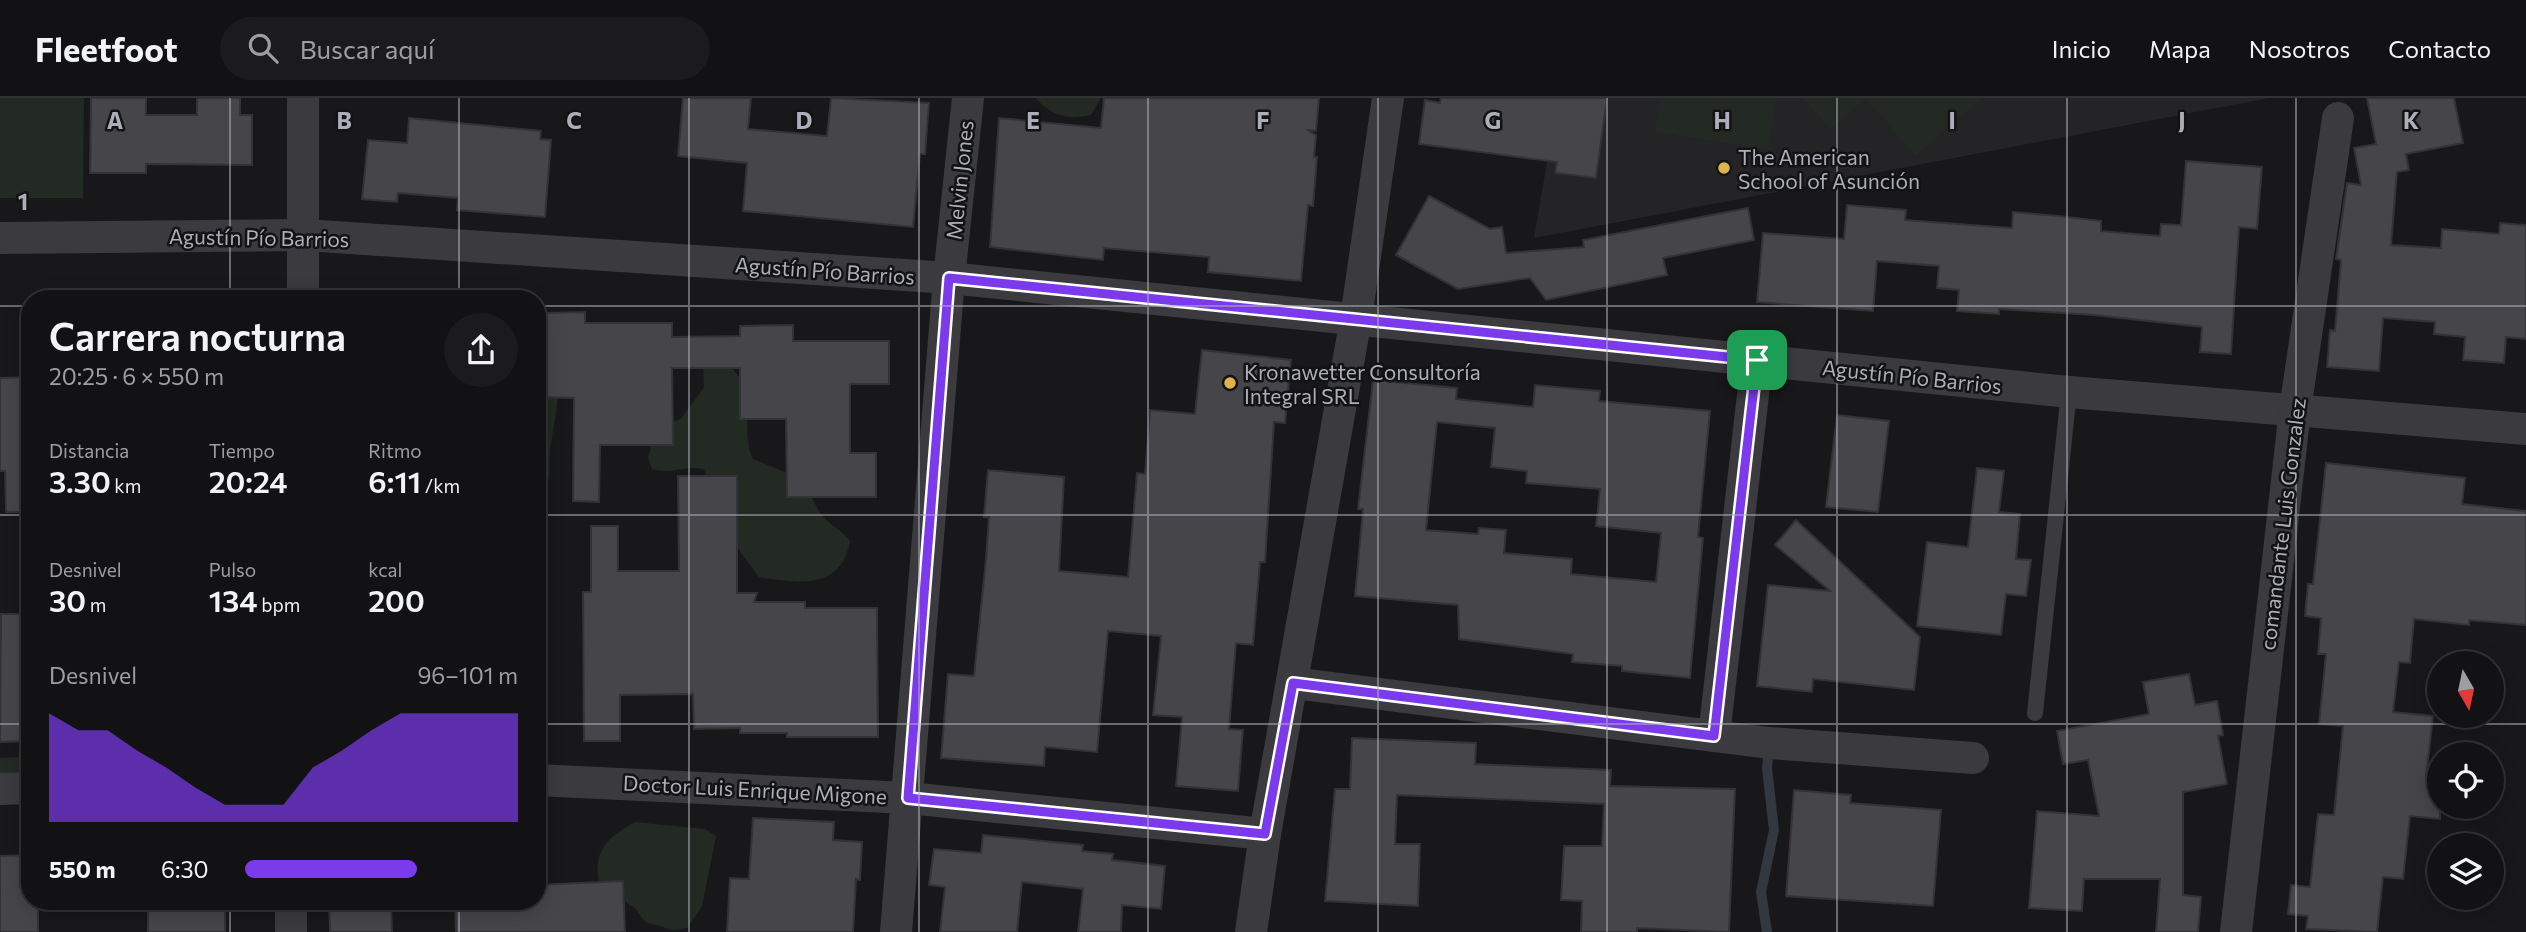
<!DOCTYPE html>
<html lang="es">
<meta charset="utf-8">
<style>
body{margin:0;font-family:Commissioner,sans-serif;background:#1b1b1d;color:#f1f3f6;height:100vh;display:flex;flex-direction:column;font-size:26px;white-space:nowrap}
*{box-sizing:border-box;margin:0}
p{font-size:23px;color:#9c9ea0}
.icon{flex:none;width:38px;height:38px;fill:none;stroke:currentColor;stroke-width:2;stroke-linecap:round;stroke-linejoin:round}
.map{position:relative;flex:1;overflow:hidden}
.drawer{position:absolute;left:21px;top:192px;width:525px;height:620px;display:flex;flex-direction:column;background:#121214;border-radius:28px;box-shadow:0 4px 18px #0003,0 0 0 2px #313234}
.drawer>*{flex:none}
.needle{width:46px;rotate:171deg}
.tools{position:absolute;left:2427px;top:553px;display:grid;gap:14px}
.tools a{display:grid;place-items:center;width:77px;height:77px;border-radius:50%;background:#121214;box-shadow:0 4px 18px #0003,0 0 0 2px #313234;font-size:35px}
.pin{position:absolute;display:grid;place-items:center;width:60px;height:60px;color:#fff;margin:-30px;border-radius:14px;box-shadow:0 4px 10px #0006}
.round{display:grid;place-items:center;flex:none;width:74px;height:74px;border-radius:37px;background:#1b1b1d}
.head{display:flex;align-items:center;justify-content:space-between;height:119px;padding:0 28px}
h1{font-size:38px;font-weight:600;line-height:52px}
.figures{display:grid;grid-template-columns:repeat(3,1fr);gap:10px;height:119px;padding:7px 28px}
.figures div{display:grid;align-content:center}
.figures b{font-size:30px;font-weight:600}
.figures small{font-size:19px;font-weight:400}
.figures p{font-size:19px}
.chart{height:196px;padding:14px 28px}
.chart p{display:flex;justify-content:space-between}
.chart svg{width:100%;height:126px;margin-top:7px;fill:#7c3aed;opacity:.7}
ul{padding:0 28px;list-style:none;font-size:23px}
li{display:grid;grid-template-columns:112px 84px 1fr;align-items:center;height:52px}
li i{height:18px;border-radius:9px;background:#7c3aed}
header{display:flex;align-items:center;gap:42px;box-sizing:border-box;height:98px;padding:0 35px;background:#121214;border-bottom:2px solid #313234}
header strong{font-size:33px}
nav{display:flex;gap:38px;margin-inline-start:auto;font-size:24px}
.search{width:490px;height:63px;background:#1b1b1d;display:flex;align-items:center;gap:18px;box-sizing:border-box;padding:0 24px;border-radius:38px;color:#9c9ea0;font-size:26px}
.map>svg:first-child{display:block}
</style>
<header>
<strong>Fleetfoot</strong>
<div class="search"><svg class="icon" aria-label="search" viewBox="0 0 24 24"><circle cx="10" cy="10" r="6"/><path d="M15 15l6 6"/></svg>Buscar aquí</div>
<nav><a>Inicio</a><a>Mapa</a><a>Nosotros</a><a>Contacto</a></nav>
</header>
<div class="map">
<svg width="2526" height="834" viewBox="0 0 2526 834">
<rect width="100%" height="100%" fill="#18181a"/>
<path fill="#242427" d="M 1558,0 L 2269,0 L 1534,140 Z"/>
<g fill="#232a24">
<path d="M 0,0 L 84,0 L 83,100 L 0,100 Z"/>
<path d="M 1036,0 L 1101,0 L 1091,17 C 1070,22 1050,18 1036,0 Z"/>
<path d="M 1661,0 L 1777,0 L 1768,52 L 1655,34 Z"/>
<path d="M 1803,0 L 1865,0 L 1831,31 Z"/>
<path d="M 1871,0 L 1981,0 L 1916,57 L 1868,3 Z"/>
<path d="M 716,258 C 722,263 732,269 737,276 C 756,301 740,335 753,361 L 802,381 C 810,392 813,405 821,416 C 829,428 842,431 850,443 C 841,493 798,485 759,479 L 721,428 L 704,371 C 685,367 671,377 652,371 L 648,359 L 652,346 L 668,325 L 681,321 L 704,289 L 703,262 Z"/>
<path d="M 537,275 L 558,293 C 557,311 554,327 551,345 C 547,368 555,384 537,403 Z"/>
<path d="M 21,659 L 30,660 L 30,688 L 0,692 L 0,660 Z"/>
<path d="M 635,724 L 705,731 L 716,738 L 702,808 L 687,830 L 673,832 L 645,824 L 635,810 L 600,787 C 591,754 608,739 635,724 Z"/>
</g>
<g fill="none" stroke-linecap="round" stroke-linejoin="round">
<path stroke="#31383f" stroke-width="10" d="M 1767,834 L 1761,794 L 1774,732 L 1767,670 L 1769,649"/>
</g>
<g fill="#45454a" stroke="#333236" stroke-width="2" fill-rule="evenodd">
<path d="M 91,0 L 146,0 L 146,17 L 197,17 L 197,0 L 240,0 L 240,17 L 252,17 L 252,67 L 146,66 L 146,75 L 90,75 Z"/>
<path d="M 683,0 L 751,0 L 748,31 L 827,38 L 831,0 L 929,5 L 925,56 L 920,56 L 913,129 L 743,113 L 747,65 L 678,58 Z"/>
<path d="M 1104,0 L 1319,0 L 1316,33 L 1307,32 L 1316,37 L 1314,59 L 1317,59 L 1313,108 L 1308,107 L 1301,183 L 1208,174 L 1209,159 L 1104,150 L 1103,162 L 990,149 L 999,20 L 1101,30 Z"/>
<path d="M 1441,0 L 1607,0 L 1596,80 L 1555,75 L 1557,64 L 1419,46 L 1425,2 L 1440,5 Z"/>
<path d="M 2367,0 L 2454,0 L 2463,45 L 2406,56 L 2409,72 L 2397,74 L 2391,147 L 2441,150 L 2442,131 L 2499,136 L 2500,125 L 2526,127 L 2526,241 L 2506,239 L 2504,265 L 2463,262 L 2465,239 L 2434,236 L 2435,224 L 2383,220 L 2379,273 L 2327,269 L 2330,232 L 2335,233 L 2341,162 L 2336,161 L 2337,154 L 2347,85 L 2361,87 L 2354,50 L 2376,46 Z"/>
<path d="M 409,20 L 541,33 L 540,41 L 551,42 L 545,119 L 457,112 L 458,100 L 398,95 L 397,104 L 362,101 L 368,42 L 407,45 Z"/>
<path d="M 2186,63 L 2262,69 L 2257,131 L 2239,129 L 2231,256 L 2200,254 L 2202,229 L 2094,217 L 1999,211 L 1999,216 L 1957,213 L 1959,192 L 1937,190 L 1939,168 L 1877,163 L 1873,213 L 1757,204 L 1763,135 L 1844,141 L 1847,107 L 1906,112 L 1905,122 L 2012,130 L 2013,114 L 2059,118 L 2101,123 L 2101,133 L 2160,138 L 2161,126 L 2181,127 Z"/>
<path d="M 1429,98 L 1490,131 L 1502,129 L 1506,155 L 1584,149 L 1583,142 L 1748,110 L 1754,142 L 1663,160 L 1667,177 L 1546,202 L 1530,180 L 1458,191 L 1396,157 Z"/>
<path d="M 585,214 L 585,225 L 672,225 L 672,239 L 740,238 L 740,228 L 793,227 L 793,243 L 889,243 L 889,286 L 850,286 L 850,355 L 876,355 L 876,399 L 787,399 L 786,321 L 740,321 L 740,270 L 672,270 L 673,347 L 600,347 L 599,404 L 573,403 L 574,300 L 537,299 L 537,246 L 545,246 L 545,215 Z"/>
<path d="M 1202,252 L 1291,262 L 1285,325 L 1274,324 L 1265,464 L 1260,464 L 1253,547 L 1236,545 L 1229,631 L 1243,632 L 1238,693 L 1176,688 L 1182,619 L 1153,617 L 1161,538 L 1108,533 L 1097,654 L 1045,649 L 1044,668 L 941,660 L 948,576 L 974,578 L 986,461 L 989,419 L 984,419 L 988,372 L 1064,379 L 1059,473 L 1128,479 L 1137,375 L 1145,376 L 1150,312 L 1195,316 Z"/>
<path d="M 30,279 L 30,414 L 6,414 L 5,373 L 0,373 L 0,280 Z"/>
<path d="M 1373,282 L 1457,290 L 1456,301 L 1533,309 L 1535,287 L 1600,293 L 1599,303 L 1710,313 L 1698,439 L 1703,440 L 1690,580 L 1622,573 L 1622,568 L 1572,564 L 1573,556 L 1459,541 L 1458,507 L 1355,498 L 1363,411 L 1358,411 ZM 1437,324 L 1495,330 L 1491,369 L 1527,373 L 1526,385 L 1600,391 L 1596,428 L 1661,435 L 1656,484 L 1571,476 L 1572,461 L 1504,455 L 1506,432 L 1479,430 L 1478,436 L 1426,432 Z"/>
<path d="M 1837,317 L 1889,323 L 1878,414 L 1826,409 Z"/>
<path d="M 2326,365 L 2465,380 L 2462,406 L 2526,413 L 2526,527 L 2469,522 L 2469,527 L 2414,521 L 2410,565 L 2399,564 L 2393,614 L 2433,618 L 2426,679 L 2440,680 L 2440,721 L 2410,718 L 2403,781 L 2383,779 L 2377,834 L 2306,831 L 2308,818 L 2288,816 L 2291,787 L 2310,789 L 2318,716 L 2334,717 L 2343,628 L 2319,626 L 2326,556 L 2318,556 L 2321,520 L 2305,518 L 2308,486 L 2313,486 Z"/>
<path d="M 1977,370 L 2004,373 L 1999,414 L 2020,416 L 2016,461 L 2031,462 L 2026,498 L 2006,496 L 2001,537 L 1917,528 L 1927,444 L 1968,449 Z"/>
<path d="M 678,378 L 737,378 L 737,495 L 757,495 L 754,504 L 805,504 L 805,510 L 877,510 L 878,639 L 787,639 L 787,635 L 740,635 L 740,630 L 694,631 L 693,596 L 620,597 L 620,643 L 584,643 L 583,494 L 591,494 L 591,428 L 618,428 L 618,473 L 679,473 Z"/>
<path d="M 1796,422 L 1920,539 L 1914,592 L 1813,581 L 1812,594 L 1757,588 L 1768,487 L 1830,493 L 1775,447 Z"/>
<path d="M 1,516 L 30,516 L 30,643 L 0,644 Z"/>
<path d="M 2189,576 L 2195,607 L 2217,603 L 2223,637 L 2218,638 L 2227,686 L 2183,694 L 2183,797 L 2201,799 L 2198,834 L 2156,834 L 2160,781 L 2084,781 L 2082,813 L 2029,810 L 2037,713 L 2099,718 L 2088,662 L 2063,666 L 2057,633 L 2149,616 L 2143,584 Z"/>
<path d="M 1352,640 L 1476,645 L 1475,666 L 1611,672 L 1610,688 L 1735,691 L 1729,834 L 1637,830 L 1637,834 L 1581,834 L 1582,803 L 1561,802 L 1564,748 L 1602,748 L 1604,706 L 1397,697 L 1395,746 L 1420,746 L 1418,808 L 1325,803 L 1335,691 L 1350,691 Z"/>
<path d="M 1794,692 L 1851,697 L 1850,705 L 1941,712 L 1933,808 L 1786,798 Z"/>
<path d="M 753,720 L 834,724 L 833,742 L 862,744 L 860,782 L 856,781 L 853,834 L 727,834 L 730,780 L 749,781 Z"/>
<path d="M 983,737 L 1083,747 L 1082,753 L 1113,756 L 1112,762 L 1165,768 L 1161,811 L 1122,807 L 1121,834 L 1078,834 L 1083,791 L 1022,784 L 1017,834 L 940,834 L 945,789 L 929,787 L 934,751 L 981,755 Z"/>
<path d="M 30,757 L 30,803 L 38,803 L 38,834 L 0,834 L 0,758 Z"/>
<path d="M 623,783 L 625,834 L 456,834 L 455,803 L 537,803 L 537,787 Z"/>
<rect x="148" y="803" width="77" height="31"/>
<path d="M 329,803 L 391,803 L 392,834 L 330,834 Z"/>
</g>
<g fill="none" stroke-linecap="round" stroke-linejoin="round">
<path stroke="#3a3a3f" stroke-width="16" d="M 2035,615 L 2069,294"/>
<g stroke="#3a3a3f" stroke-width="32">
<path d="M 303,0 L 303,201"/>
<path d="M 0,140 L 305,137 L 949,180 L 2069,294 L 2526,331"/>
<path d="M 1293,585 L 1769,645 L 1973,660"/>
<path d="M 1714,638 L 1757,262"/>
<path d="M 537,682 L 908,700 L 1265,736"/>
<path d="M 0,691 L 30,690"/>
<path d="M 291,834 L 291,803"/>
<path d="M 896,834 L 949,180 L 968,0"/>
<path d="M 1251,834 L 1265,736 L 1356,220 L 1388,0"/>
<path d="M 2236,834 L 2295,312 L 2338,20"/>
</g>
</g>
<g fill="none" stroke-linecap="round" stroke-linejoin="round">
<g stroke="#fff" stroke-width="14">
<path id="route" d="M 949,180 L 1757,262 L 1714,638 L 1293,585 L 1265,736 L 908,700 Z"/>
</g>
<use href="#route" stroke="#7c3aed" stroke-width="9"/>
</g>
<path fill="none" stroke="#acafb8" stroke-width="2" stroke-opacity="0.55" d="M 230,0 L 230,201M 459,0 L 459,201M 689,0 L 689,834M 919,0 L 919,834M 1148,0 L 1148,834M 1378,0 L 1378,834M 1607,0 L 1607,834M 1837,0 L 1837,834M 2067,0 L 2067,834M 2296,0 L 2296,834M 0,208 L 30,208M 537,208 L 2526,208M 0,417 L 30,417M 537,417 L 2526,417M 0,626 L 30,626M 537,626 L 2526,626M 230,803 L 230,834M 459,803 L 459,834"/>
<g fill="#dfb34b" stroke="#131315" stroke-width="2.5">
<circle cx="1724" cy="70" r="7"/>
<circle cx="1230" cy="285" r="7"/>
</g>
<g text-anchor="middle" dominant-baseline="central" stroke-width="5" stroke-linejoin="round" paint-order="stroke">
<g font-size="21" fill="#acafb8" stroke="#131315" text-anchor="start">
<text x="1738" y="58">The American<tspan x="1738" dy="24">School of Asunción</tspan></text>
<text x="1244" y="273">Kronawetter Consultoría<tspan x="1244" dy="24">Integral SRL</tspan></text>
</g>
<g font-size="21" fill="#acafb8" stroke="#131315">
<text transform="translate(959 82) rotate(-84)">Melvin Jones</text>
<text transform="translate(259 139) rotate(1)">Agustín Pío Barrios</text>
<text transform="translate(825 172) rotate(4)">Agustín Pío Barrios</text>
<text transform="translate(1912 278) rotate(6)">Agustín Pío Barrios</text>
<text transform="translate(2282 426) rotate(-83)">comandante Luis Gonzalez</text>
<text transform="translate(755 691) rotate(3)">Doctor Luis Enrique Migone</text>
</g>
</g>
<g font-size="23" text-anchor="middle" font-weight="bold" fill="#acafb8" stroke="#131315" stroke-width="5" stroke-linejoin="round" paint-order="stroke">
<text x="115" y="31">A</text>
<text x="344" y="31">B</text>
<text x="574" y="31">C</text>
<text x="804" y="31">D</text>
<text x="1033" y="31">E</text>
<text x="1263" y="31">F</text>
<text x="1493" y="31">G</text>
<text x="1722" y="31">H</text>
<text x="1952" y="31">I</text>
<text x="2182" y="31">J</text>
<text x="2411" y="31">K</text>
<text x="23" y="112">1</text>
</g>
</svg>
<div class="tools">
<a><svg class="needle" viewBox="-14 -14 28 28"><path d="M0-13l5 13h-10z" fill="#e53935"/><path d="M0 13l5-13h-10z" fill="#9c9ea0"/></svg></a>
<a><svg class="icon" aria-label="locate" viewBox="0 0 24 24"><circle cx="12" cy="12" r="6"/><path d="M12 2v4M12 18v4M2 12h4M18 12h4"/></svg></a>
<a><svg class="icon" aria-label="layers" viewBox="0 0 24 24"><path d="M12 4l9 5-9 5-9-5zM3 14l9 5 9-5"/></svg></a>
</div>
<div class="pin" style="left:1757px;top:262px;background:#1e9e55"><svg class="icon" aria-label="arrive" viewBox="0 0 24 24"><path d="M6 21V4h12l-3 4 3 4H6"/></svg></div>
<section class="drawer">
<div class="head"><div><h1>Carrera nocturna</h1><p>20:25 · 6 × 550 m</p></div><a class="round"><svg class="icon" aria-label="share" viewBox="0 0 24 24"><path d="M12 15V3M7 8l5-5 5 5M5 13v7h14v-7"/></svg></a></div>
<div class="figures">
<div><p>Distancia</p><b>3.30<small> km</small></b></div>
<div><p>Tiempo</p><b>20:24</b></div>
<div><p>Ritmo</p><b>6:11<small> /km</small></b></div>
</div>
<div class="figures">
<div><p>Desnivel</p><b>30<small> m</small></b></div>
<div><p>Pulso</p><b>134<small> bpm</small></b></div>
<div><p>kcal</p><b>200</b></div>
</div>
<div class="chart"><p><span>Desnivel</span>96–101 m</p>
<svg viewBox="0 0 160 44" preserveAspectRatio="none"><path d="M0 44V6L10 12L20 12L30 19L40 25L50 32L60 38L70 38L80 38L90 25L100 19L110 12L120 6L130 6L140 6L150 6L160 6V44z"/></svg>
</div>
<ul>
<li><b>550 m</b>6:30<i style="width:63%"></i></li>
</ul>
</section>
</div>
